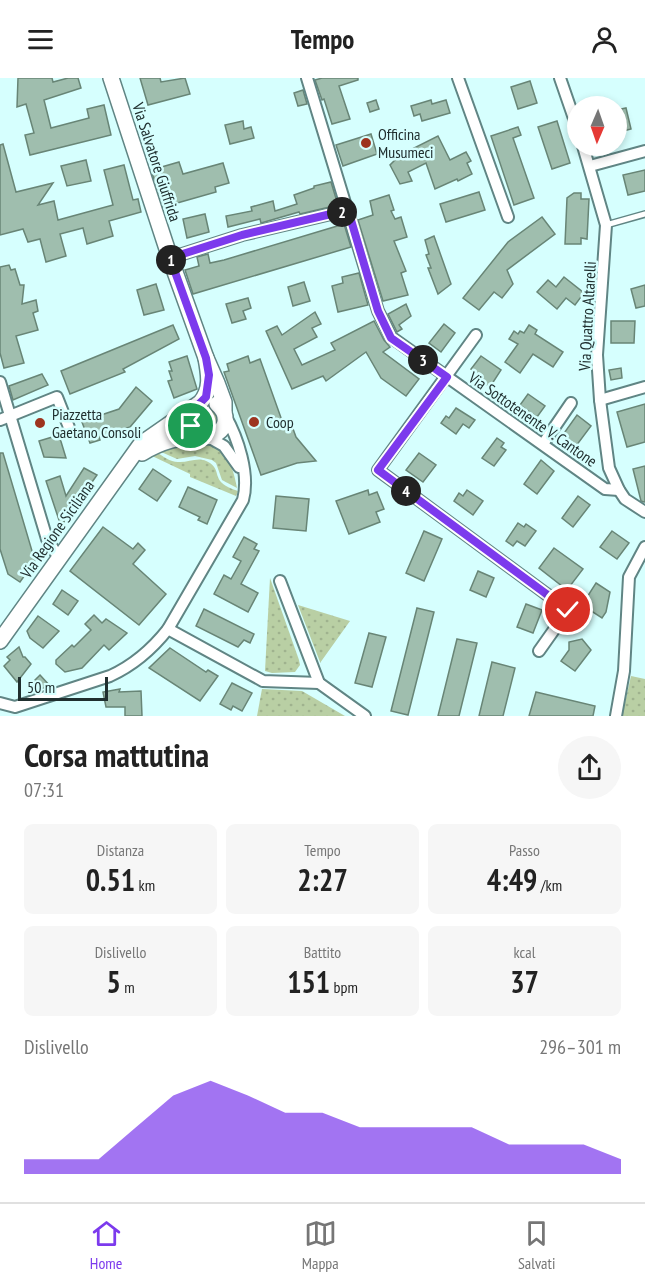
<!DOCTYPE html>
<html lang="it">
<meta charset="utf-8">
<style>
body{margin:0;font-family:"PT Sans Narrow",sans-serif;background:#f6f6f6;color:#222;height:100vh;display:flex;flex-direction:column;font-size:22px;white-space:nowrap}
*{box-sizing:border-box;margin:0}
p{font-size:20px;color:#767676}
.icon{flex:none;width:33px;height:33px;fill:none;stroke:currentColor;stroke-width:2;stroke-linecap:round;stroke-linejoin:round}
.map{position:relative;height:638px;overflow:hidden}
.side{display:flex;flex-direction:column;background:#fff;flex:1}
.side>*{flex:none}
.needle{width:39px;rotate:182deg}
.buttons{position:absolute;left:567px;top:18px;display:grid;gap:12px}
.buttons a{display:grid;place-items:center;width:60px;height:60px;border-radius:50%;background:#fff;box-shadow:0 3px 9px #0003;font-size:30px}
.scale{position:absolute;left:18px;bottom:15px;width:90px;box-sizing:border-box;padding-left:6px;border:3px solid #202f2f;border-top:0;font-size:16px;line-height:21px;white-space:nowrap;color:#202f2f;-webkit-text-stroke:4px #d6fffe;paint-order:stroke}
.pin{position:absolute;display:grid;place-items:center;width:51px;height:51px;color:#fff;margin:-26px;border:3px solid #fff;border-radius:50%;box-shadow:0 2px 6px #0007}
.km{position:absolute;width:30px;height:30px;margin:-15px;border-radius:50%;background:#222;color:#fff;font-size:16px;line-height:30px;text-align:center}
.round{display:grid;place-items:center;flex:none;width:63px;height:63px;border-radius:32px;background:#f6f6f6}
.overview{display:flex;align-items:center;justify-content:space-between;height:102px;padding:0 24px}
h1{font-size:33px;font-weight:700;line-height:45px}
.metrics{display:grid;grid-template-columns:repeat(3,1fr);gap:9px;height:102px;padding:6px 24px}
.metrics div{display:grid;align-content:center;border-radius:9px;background:#f6f6f6;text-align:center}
.metrics b{font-size:30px;font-weight:700}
.metrics small{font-size:16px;font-weight:400}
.metrics p{font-size:16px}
.chart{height:168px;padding:12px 24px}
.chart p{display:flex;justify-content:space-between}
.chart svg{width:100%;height:108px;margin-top:6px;fill:#7c3aed;opacity:.7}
header{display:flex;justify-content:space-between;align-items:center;height:78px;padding:0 24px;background:#fff;font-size:27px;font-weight:700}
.tab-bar{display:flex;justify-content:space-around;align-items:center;height:84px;border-top:2px solid #e0e0e0;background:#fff;font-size:16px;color:#767676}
.tab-bar a{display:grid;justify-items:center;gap:3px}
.tab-bar .current{color:#7c3aed}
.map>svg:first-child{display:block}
</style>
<header><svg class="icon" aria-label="menu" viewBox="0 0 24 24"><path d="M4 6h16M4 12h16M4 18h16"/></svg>Tempo<svg class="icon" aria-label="person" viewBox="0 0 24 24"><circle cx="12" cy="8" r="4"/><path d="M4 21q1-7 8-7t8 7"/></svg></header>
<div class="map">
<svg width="645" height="638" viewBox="0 0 645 638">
<defs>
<pattern id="grass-dots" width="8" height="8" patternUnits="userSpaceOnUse" patternTransform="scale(1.5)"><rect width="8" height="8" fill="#b9cfa4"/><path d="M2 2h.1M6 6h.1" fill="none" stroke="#9fb28e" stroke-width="1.8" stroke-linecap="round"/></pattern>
</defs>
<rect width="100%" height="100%" fill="#d6fffe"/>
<g fill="url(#grass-dots)">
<circle cx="207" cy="341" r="10"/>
<path d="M 204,364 C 227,371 233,388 237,410 L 222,402 L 216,385 L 212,382 L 195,378 L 177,381 L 159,373 L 185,365 Z"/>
<path d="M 156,374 C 163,378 170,384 178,384 C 189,385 199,377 210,385 C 223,394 209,404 238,413 L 236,418 L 190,399 L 190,396 L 150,377 Z"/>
<path d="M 270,500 L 299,582 L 300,587 L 295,594 L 272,595 L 265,593 Z"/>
<path d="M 298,527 L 350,543 L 320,585 L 320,584 Z"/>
<path d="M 631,598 L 645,601 L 645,638 L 622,638 Z"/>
<path d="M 262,611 L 302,613 L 345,638 L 257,638 Z"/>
</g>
<g fill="#9fbeae" stroke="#688576" stroke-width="1.5">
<path d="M 18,0 L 52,0 L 53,4 L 68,0 L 78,0 L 81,10 L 44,22 L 51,50 L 89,40 L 87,31 L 104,27 L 111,57 L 30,77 L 25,57 L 34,55 L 26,26 L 17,29 Z"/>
<path d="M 140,0 L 160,0 L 161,4 L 185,0 L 190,16 L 148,27 Z"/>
<path d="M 322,0 L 358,0 L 358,2 L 339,8 L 350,41 L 332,46 L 324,21 L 322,22 L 315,2 Z"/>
<path d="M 530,3 L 537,25 L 518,31 L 511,9 Z"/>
<path d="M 303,12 L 307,26 L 298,28 L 294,15 Z"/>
<path d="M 376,22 L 379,31 L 370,34 L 367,25 Z"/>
<path d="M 431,22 L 432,26 L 446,22 L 450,35 L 422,43 L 420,36 L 414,38 L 411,28 Z"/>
<path d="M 626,30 L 631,51 L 616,55 L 616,32 Z"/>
<path d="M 243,43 L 244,51 L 251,49 L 254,60 L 230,66 L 225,47 Z"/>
<path d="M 557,43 L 570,85 L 552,91 L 538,49 Z"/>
<path d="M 518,49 L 521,57 L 513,60 L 534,120 L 514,127 L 491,58 Z"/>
<path d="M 371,56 L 377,76 L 343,88 L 336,67 Z"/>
<path d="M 438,58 L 450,82 L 466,74 L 471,83 L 467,85 L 472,96 L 458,103 L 457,101 L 435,111 L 426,85 L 408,94 L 412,103 L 400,106 L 390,87 L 400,77 Z"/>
<path d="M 3,66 L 16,114 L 53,105 L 38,127 L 54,123 L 58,142 L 113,127 L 104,92 L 124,87 L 133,122 L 138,121 L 141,134 L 109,143 L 113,158 L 87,166 L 83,150 L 60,156 L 66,178 L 46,184 L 40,161 L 28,164 L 23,151 L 0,157 L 0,67 Z"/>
<path d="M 86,82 L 91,103 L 67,108 L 61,88 Z"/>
<path d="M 179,84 L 183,96 L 223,85 L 229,105 L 215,109 L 216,114 L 163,129 L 151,92 Z"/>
<path d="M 645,92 L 645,113 L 628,117 L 623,97 Z"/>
<path d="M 331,104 L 338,127 L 300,136 L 299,134 L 261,145 L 260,141 L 228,149 L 226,138 L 252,133 L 251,129 L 273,123 L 275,133 L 297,126 L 294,117 L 314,110 L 314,108 Z"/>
<path d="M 479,114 L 485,132 L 446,144 L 440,126 Z"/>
<path d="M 574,115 L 581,115 L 581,121 L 589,121 L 587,161 L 581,160 L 581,166 L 565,166 L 567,120 Z"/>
<path d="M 389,117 L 394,132 L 391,133 L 395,141 L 401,139 L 407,159 L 394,163 L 406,193 L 401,195 L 408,217 L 383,223 L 358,142 L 373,137 L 370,123 Z"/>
<path d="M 205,136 L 209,154 L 187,160 L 183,141 Z"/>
<path d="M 542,139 L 555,156 L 507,192 L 513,206 L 502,220 L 494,214 L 479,232 L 463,220 L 508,164 Z"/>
<path d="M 344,146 L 351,169 L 193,216 L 185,192 L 199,188 L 197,179 L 208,176 L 210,185 L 224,182 Z"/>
<path d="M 434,158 L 451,206 L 438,216 L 428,190 L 431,190 L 426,177 L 429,176 L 425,162 Z"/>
<path d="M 9,187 L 11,192 L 15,191 L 20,207 L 24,207 L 22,226 L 36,222 L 38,233 L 33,235 L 38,252 L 16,258 L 24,285 L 4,290 L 0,275 L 0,189 Z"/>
<path d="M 359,195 L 368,227 L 338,234 L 332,208 L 343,205 L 342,199 Z"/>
<path d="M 564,199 L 584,215 L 575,227 L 566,220 L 557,231 L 537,214 L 548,202 L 556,209 Z"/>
<path d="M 304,204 L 310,223 L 293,228 L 288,209 Z"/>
<path d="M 156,206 L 164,232 L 144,237 L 137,212 Z"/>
<path d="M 645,207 L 645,228 L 636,230 L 631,211 Z"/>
<path d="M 248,220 L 251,230 L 243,233 L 246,241 L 232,245 L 226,226 Z"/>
<path d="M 406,226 L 411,238 L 399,247 L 402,251 L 397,254 L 388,236 Z"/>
<path d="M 315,234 L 321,246 L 312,250 L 317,259 L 294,271 L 302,287 L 335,272 L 331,265 L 374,243 L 384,262 L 390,269 L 383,274 L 419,301 L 406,318 L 381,300 L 366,274 L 326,303 L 323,298 L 292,311 L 266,253 L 277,248 L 282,257 Z"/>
<path d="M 611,243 L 635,243 L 634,265 L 611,265 Z"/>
<path d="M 444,246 L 455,255 L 441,274 L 429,265 Z"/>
<path d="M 173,247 L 179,261 L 123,291 L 125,294 L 70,316 L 61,293 Z"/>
<path d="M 529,247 L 537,252 L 535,256 L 563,274 L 553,289 L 533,276 L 520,295 L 505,284 L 518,266 L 509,261 L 514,253 L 518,256 L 520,253 L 524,255 Z"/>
<path d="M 187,278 L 197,311 L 174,320 L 168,303 L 172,302 L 169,293 L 172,293 L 169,284 Z"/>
<path d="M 248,278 L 250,285 L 260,281 L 285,351 L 292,348 L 296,359 L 316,383 L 297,385 L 261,397 L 224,294 L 229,293 L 227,286 Z"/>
<path d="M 481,278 L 501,292 L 490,309 L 476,299 L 478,296 L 471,291 Z"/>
<path d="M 621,290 L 622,300 L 611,302 L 609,292 Z"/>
<path d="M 42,296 L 48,307 L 13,322 L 9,308 Z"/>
<path d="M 136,309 L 152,323 L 130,349 L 99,359 L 100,362 L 90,365 L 80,339 L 90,335 L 92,340 L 119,331 Z"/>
<path d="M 528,316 L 545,328 L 537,339 L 520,327 Z"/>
<path d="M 645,326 L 645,364 L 627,369 L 617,334 Z"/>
<path d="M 456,330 L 475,342 L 469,350 L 463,346 L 456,356 L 441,345 L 446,338 L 449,340 Z"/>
<path d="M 577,337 L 591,348 L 576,368 L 562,358 Z"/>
<path d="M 59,357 L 66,380 L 44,379 L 39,363 Z"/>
<path d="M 497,360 L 504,365 L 501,369 L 506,372 L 494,388 L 482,380 Z"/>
<path d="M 0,375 L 3,375 L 35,483 L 20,504 L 8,496 L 0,471 Z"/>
<path d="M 419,375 L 436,387 L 423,404 L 406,392 Z"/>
<path d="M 541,382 L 554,393 L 537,416 L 524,406 Z"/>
<path d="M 645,388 L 645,424 L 644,424 L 641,423 L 633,391 Z"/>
<path d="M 84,390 L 97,397 L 61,448 L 46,403 L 60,398 L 66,418 Z"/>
<path d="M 153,391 L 171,403 L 157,423 L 139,411 Z"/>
<path d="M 188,409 L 217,422 L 207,446 L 198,442 L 200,439 L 179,429 Z"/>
<path d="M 368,412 L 369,417 L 377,414 L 384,431 L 376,434 L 380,444 L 349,456 L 336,423 Z"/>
<path d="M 467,412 L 483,423 L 473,437 L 454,423 L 459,415 L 463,418 Z"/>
<path d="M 276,418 L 309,421 L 306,453 L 273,450 Z"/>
<path d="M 578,418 L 590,427 L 573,449 L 562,440 Z"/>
<path d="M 518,445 L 524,449 L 526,446 L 536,453 L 525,468 L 517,463 L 513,468 L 506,463 Z"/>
<path d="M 103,449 L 133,471 L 138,465 L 145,472 L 133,486 L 166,516 L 139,547 L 70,493 Z"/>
<path d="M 424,453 L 442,461 L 424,503 L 406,495 Z"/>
<path d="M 612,453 L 629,465 L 617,481 L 600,469 Z"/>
<path d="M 244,459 L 257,466 L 254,471 L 259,473 L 241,506 L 258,515 L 248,534 L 214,516 L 224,497 L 231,501 L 241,483 L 233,479 Z"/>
<path d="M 554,470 L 583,491 L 567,512 L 539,490 Z"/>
<path d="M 478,493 L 494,500 L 486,519 L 470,512 Z"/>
<path d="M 596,505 L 610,514 L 606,534 L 602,540 L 582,527 Z"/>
<path d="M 62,512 L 78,523 L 68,537 L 53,526 Z"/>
<path d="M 526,526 L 542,532 L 533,555 L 517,549 Z"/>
<path d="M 417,530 L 434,534 L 408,637 L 391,633 Z"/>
<path d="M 204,531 L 254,556 L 250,565 L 244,562 L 238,569 L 196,548 Z"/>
<path d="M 94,537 L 102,545 L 106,541 L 127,555 L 109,572 L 104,567 L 82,590 L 65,594 L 56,586 L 56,582 L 72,567 L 74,569 L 91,552 L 85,546 Z"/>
<path d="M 38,538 L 59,553 L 43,570 L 30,560 L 27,553 Z"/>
<path d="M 369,555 L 386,559 L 372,609 L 355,605 Z"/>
<path d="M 457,561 L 477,565 L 459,638 L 438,638 Z"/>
<path d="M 582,561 L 591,572 L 575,593 L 561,583 L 569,572 L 569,564 Z"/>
<path d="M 19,569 L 23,579 L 25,579 L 31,586 L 17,604 L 4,588 L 10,582 L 7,579 Z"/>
<path d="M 170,570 L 206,594 L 208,592 L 218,598 L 200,623 L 149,590 Z"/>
<path d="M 492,584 L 515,590 L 503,638 L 479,638 Z"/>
<path d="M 40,597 L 50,608 L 37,612 L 31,606 Z"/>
<path d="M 232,605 L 252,615 L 242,633 L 233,628 L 231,632 L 220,626 Z"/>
<path d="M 120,611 L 119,614 L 141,613 L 142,638 L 125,638 L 125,629 L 106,629 L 103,614 Z"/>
<path d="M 536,614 L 595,628 L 593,638 L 529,638 Z"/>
</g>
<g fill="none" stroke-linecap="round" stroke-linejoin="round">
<g stroke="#608584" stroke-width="8">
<path id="service" d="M 606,147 L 645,136"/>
</g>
<g stroke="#608584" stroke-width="14">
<g id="minor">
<path d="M 307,0 L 378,233 L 391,259 L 605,411 L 619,412"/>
<path d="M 458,0 L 508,139"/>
<path d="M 560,0 L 578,52"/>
<path d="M 583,68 L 606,147 L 597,277 L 600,322 L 609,390 L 619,412 L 625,421 L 645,434"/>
<path d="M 590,88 L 645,73"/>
<path d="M 170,180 L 242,157 L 348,132"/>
<path d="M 476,257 L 378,392 L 568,532 L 539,573"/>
<path d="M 0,304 L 47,461 L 59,480"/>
<path d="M 600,322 L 645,309"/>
<path d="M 0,342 L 57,319 L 70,352"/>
<path d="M 208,359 L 224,368 L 239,389"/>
<path d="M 543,366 L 571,325"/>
<path d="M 280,503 L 319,605 L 365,638"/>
<path d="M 168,551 L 263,603 L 319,605"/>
<path d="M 0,625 L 15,629 L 110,598 C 132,588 153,570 168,551 L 243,422 C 250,396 238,360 225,337"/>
<path d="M 616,638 L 624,593 L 629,499 L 645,469"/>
</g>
</g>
<g stroke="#608584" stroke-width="18">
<g id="secondary">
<path d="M 111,0 L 170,180 L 206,280 L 217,305 L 224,324 L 224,334"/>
<path d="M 195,329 C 191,334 188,340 191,347 C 200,374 243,349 217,326"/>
<path d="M 142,375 C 160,364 180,358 201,358"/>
<path d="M 0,563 L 141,366 L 200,325 C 212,312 209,296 206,280"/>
</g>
</g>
<use href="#service" stroke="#fff" stroke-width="5"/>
<use href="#minor" stroke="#fff" stroke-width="10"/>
<use href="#secondary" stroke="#fff" stroke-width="15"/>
</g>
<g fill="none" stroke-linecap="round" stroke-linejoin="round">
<g stroke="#fff" stroke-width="12">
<path id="route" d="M 191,348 L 191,334 L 206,319 L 209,297 L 206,280 L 170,180 L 242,157 L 348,132 L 378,233 L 391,260 L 447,299 L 378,392 L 568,532"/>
</g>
<use href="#route" stroke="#7c3aed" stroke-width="8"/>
</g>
<g fill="#9d341f" stroke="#d6fffe" stroke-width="2">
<circle cx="366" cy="65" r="6"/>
<circle cx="254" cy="344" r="6"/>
<circle cx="40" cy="345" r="6"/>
</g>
<g text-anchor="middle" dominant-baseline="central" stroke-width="5" stroke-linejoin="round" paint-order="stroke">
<g font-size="16" fill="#202f2f" stroke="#d6fffe" text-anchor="start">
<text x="378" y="56">Officina<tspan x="378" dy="18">Musumeci</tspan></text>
<text x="52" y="336">Piazzetta<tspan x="52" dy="18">Gaetano Consoli</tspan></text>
<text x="266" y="344">Coop</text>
</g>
<g font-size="16" fill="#202f2f" stroke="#d6fffe">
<text transform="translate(157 84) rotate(72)">Via Salvatore Giuffrida</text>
<text transform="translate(587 238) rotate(-87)">Via Quattro Altarelli</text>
<text transform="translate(533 341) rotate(35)">Via Sottotenente V. Cantone</text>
<text transform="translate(57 451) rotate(-55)">Via Regione Siciliana</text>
</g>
</g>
</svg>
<div class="buttons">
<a><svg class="needle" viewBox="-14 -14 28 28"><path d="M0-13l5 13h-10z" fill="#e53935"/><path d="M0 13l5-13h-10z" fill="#767676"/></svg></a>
</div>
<div class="scale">50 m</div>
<div class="pin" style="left:191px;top:348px;background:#1e9e55"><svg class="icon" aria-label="arrive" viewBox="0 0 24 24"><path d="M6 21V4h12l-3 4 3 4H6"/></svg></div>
<div class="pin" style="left:568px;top:532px;background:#d93025"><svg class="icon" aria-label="check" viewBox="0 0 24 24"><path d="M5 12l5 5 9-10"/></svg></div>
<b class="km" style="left:171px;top:182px">1</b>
<b class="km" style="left:342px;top:134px">2</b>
<b class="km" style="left:423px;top:282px">3</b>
<b class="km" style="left:406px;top:413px">4</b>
</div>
<section class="side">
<div class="overview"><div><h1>Corsa mattutina</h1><p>07:31</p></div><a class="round"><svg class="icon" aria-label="share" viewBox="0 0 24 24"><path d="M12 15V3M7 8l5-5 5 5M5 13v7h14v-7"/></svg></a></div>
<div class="metrics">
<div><p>Distanza</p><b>0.51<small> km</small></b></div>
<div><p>Tempo</p><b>2:27</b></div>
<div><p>Passo</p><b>4:49<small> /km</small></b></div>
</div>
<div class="metrics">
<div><p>Dislivello</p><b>5<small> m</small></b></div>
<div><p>Battito</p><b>151<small> bpm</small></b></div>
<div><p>kcal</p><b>37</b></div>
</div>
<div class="chart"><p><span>Dislivello</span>296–301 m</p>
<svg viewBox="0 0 160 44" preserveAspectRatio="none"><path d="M0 44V38L10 38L20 38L30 25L40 12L50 6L60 12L70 19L80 19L90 25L100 25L110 25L120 25L130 32L140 32L150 32L160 38V44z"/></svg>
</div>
</section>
<nav class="tab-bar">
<a class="current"><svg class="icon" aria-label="home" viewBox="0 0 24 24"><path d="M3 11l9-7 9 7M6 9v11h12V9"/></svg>Home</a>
<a><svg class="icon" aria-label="map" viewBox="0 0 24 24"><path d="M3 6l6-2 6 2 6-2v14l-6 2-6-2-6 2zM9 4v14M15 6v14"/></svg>Mappa</a>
<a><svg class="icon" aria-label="saved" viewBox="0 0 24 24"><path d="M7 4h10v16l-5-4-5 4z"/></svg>Salvati</a>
</nav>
